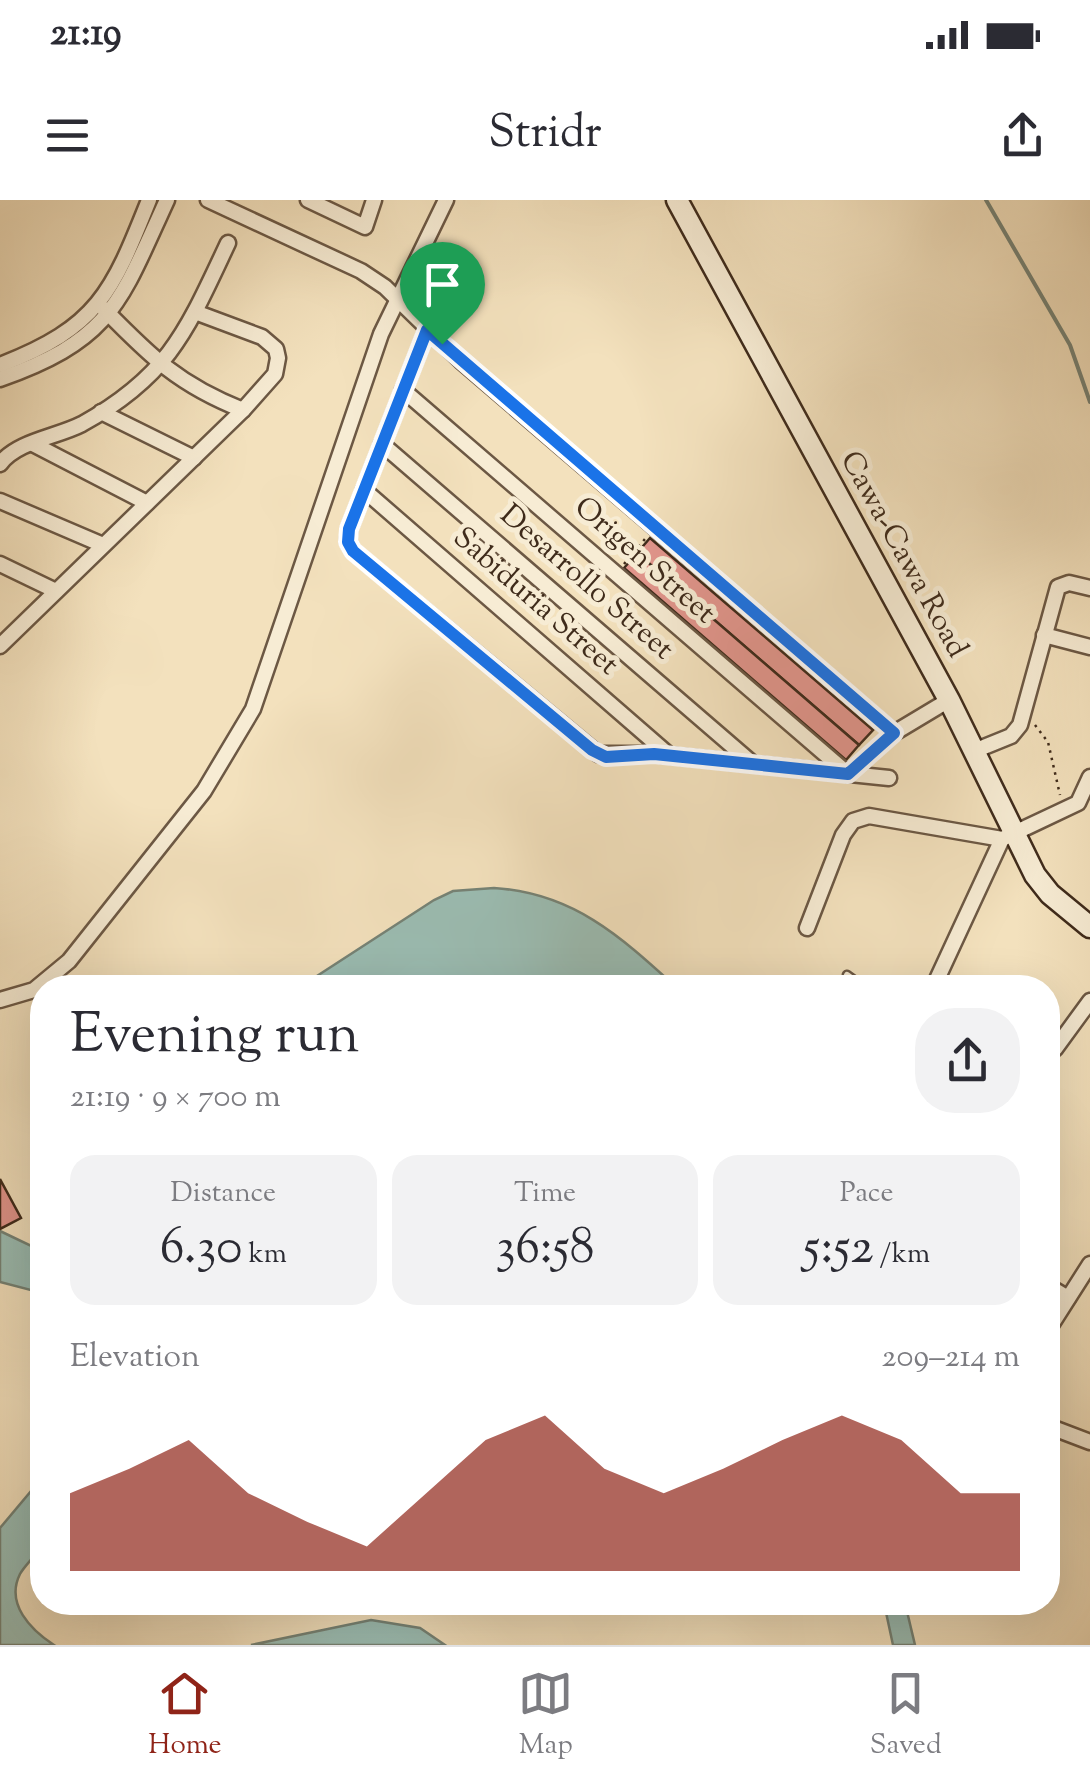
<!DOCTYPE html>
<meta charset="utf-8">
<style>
body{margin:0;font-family:"Sorts Mill Goudy",serif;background:#f2f2f3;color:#2b2b33;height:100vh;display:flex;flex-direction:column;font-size:38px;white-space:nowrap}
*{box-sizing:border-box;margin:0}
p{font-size:32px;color:#7c7c81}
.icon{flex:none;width:55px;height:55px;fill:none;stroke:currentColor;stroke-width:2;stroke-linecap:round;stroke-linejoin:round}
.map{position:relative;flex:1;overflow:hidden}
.side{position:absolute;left:30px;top:775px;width:1030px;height:640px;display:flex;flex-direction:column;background:#fff;border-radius:40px;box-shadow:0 10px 40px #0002}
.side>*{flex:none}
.pin{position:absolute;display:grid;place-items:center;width:85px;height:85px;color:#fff;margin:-102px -42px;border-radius:50% 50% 50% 0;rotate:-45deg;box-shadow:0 0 10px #0007}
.pin .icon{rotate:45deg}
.round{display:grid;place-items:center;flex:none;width:105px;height:105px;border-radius:40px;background:#f2f2f3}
.overview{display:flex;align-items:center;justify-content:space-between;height:170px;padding:0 40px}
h1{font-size:55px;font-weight:600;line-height:75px}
.figures{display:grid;grid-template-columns:repeat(3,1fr);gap:15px;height:170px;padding:10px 40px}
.figures div{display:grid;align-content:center;border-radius:25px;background:#f2f2f3;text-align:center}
.figures b{font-size:50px;font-weight:600}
.figures small{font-size:28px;font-weight:400}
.figures p{font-size:28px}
.chart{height:280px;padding:20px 40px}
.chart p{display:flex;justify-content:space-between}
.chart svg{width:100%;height:180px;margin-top:10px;fill:#8f2418;opacity:.7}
.status{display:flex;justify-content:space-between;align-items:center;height:70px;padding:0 50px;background:#fff;direction:ltr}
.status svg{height:28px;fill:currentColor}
header{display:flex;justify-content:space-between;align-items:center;height:130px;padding:0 40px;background:#fff;font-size:45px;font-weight:600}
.tab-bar{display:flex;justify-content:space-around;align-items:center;height:140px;border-top:2px solid #e1e1e2;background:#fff;font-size:28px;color:#7c7c81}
.tab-bar a{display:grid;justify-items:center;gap:5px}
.tab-bar .current{color:#8f2418}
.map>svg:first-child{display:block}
</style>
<div class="status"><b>21:19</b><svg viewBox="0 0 49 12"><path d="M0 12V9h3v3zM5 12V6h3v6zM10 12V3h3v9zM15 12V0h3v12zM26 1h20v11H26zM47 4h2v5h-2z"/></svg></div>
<header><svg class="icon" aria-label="menu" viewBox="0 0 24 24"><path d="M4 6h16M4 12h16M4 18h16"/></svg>Stridr<svg class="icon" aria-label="share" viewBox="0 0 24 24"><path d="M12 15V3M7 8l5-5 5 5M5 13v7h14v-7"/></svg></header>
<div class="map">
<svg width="1090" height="1445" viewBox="0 0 1090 1445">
<rect width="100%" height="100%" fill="#f3e1bd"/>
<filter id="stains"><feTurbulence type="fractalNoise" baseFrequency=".002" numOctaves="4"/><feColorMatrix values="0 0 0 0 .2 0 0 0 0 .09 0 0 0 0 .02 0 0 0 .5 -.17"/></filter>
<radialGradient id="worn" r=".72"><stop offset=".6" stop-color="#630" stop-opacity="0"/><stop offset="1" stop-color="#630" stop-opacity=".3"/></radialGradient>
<g fill="#9bbdb3" stroke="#768376" stroke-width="2.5">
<path d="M 494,688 C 573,693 620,736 676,787 L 300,787 L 434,700 L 453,691 Z"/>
<path d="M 0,1031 L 42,1051 L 42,1093 L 0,1082 Z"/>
<path d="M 42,1278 C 43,1297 47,1323 42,1341 C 40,1353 26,1363 20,1374 C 5,1404 31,1430 54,1445 L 0,1445 L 0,1328 Z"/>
<path d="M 884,1403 L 905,1403 L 915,1445 L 893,1445 Z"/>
<path d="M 371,1420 L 420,1428 L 445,1445 L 251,1445 Z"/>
</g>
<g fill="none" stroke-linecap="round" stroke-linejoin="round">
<path stroke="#768376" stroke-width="4" d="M 986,0 L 1070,145 L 1090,202"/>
</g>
<g fill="#e1958c" stroke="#3f2b1b" stroke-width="2.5">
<path d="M 650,338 L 873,530 L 859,545 L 637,353 Z"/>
<path d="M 637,353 L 859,545 L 846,560 L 624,368 Z"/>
<path d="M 0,979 L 21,1018 L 0,1029 Z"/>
</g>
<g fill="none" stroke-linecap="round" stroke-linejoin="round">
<g stroke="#6c5844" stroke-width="11">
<path id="lane" d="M 847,775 L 865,788"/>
</g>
<g stroke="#6c5844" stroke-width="19">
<g id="street">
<path d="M 208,0 L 361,71 L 385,87 L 461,161 L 894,533"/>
<path d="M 308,0 L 365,27 L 374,0"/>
<path d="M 104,109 C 151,157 179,185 243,210"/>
<path d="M 427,130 L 349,329 L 348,342 L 353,351 L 598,554 L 655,554 L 889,578"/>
<path d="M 0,165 C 98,127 112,93 149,0"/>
<path d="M 0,179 C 113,139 120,102 167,0"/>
<path d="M 403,190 L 847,573"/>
<path d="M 101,212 L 194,258"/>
<path d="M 33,244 L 147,303"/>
<path d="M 382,244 L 752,563"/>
<path d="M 0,264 C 17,241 57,237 82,224 C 170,175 187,130 228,43"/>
<path d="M 364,290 L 669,555"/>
<path d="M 0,301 L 103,345"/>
<path d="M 0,364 L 56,391"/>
<path d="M 1044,435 L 1090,447"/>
<path d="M 0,446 L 243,210 L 275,174 L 278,158 L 276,149 L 262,137 L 195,112"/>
<path d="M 974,551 L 1011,536 L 1020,525 L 1058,387 L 1069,383 L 1090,388"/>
<path d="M 848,574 L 894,533 L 949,500"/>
<path d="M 807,728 L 843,635 L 853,621 L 869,616 L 1002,639 L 1078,603 L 1090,577"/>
<path d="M 933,788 L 1002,639"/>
<path d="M 0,800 L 34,790 L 69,761 L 204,591 L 253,509 L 381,134 L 446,0"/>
<path d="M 1055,849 L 1090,801"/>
<path d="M 1048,1086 L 1068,1098"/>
<path d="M 1048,1130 L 1090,1064"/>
<path d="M 1048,1226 L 1090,1242"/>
</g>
</g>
<g stroke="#3f2b1b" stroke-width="25">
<path id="secondary" d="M 677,0 L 949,500 L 1035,675 L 1050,694 L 1090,727"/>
</g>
<g stroke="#3f2b1b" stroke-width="2.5" stroke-dasharray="2.5 5" stroke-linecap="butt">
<path d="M 624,364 L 645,339"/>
<path d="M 1035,525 L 1048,542 L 1060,595"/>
</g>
<use href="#lane" stroke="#f7ecd4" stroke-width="6"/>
<use href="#street" stroke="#f7ecd4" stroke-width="14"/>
<use href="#secondary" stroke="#f7ecd4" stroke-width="20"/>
</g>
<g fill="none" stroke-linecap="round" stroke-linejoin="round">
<g stroke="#fff" stroke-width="20">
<path id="route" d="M 427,130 L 894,533 L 848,574 L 654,554 L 606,557 L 592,550 L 353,351 L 348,342 L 349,329 Z"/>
</g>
<use href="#route" stroke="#1a73e8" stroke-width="12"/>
</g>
<g text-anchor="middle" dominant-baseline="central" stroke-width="10" stroke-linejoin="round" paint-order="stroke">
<g font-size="30" fill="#3f2b1b" stroke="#f7ecd4">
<text transform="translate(903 355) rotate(61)">Cawa-Cawa Road</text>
<text transform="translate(644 361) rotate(41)">Origen Street</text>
<text transform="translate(586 383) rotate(41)">Desarrollo Street</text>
<text transform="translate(535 402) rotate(41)">Sabiduria Street</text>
</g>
</g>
<rect width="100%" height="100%" filter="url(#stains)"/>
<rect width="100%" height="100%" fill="url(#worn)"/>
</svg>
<div class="pin" style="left:442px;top:144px;background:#1e9e55"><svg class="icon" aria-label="arrive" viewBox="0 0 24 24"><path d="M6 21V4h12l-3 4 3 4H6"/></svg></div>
<section class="side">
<div class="overview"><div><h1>Evening run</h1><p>21:19 · 9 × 700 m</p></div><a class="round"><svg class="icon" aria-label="share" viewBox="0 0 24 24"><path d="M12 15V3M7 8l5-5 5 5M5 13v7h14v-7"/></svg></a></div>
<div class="figures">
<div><p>Distance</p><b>6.30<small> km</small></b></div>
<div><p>Time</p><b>36:58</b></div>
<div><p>Pace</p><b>5:52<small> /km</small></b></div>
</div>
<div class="chart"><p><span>Elevation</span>209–214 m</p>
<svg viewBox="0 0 160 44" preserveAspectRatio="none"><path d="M0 44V25L10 19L20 12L30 25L40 32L50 38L60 25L70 12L80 6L90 19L100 25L110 19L120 12L130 6L140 12L150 25L160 25V44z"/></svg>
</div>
</section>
</div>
<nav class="tab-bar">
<a class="current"><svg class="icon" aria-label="home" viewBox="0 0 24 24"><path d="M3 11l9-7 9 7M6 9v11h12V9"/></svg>Home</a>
<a><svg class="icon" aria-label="map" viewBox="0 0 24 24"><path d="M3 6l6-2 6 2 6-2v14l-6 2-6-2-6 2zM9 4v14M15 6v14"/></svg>Map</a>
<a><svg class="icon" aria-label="saved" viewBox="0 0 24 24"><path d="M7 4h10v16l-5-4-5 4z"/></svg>Saved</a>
</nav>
